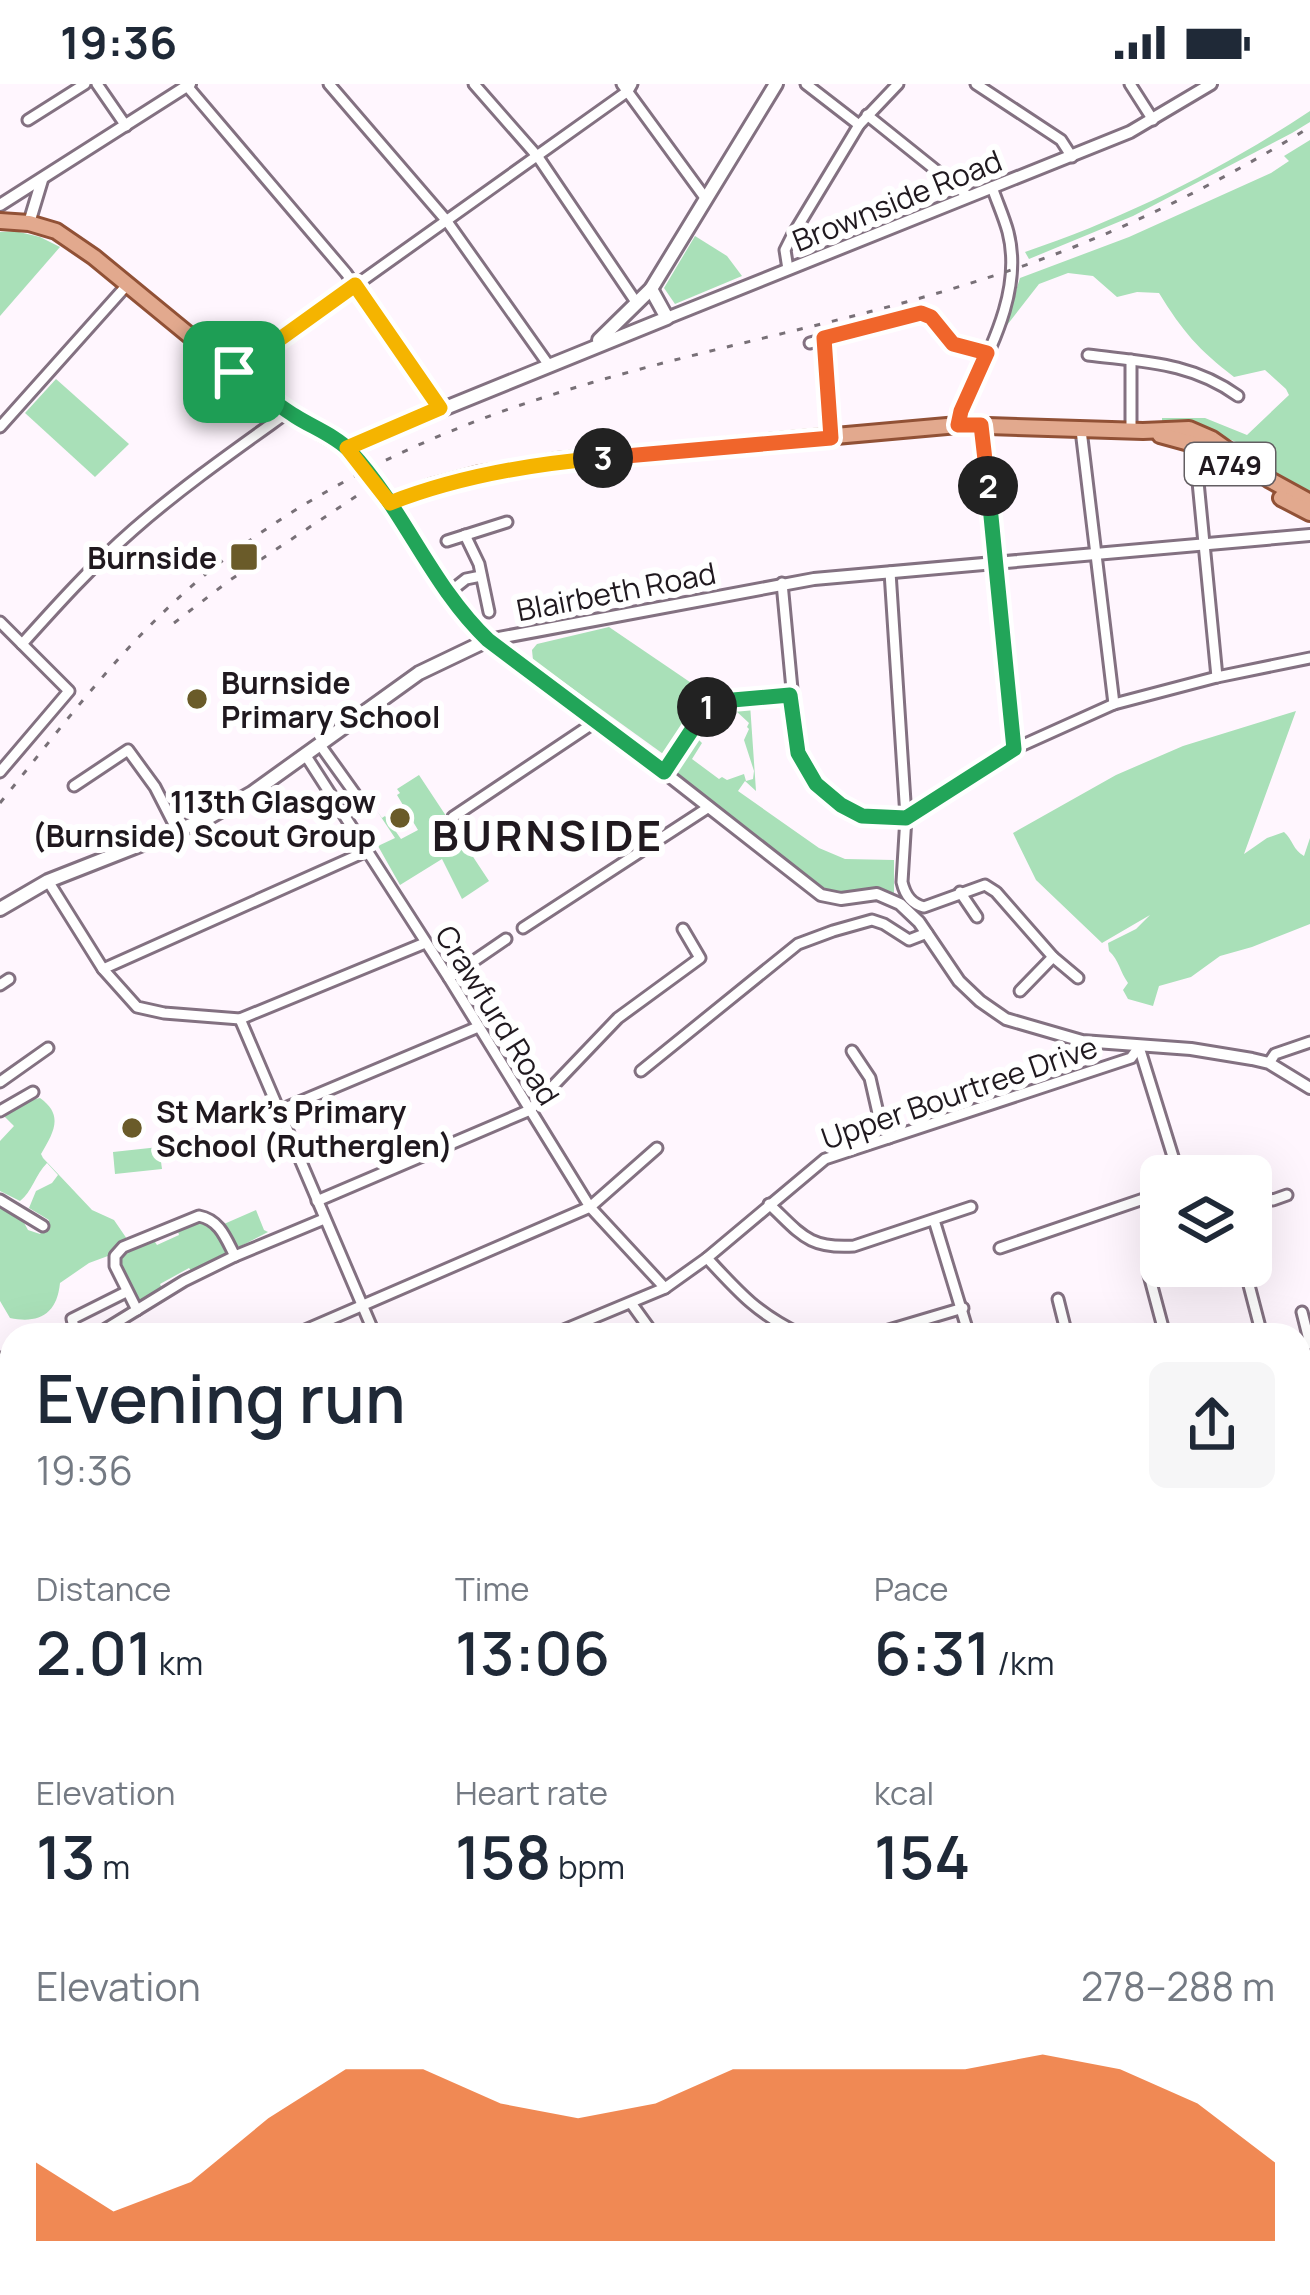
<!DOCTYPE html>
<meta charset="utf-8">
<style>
body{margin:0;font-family:Manrope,sans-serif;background:#f6f6f7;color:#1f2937;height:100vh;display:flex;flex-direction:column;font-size:45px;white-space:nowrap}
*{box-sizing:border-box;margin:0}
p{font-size:39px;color:#747a83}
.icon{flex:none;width:66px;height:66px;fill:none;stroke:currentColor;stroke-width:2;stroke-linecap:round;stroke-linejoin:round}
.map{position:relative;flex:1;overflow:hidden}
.sheet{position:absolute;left:0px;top:1239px;width:1311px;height:972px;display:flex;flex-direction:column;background:#fff;border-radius:36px 36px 0 0;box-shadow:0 12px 48px #0002}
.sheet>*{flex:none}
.buttons{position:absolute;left:1140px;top:1071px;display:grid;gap:24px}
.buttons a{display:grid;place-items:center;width:132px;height:132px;border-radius:18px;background:#fff;box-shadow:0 12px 48px #0002;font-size:60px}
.pin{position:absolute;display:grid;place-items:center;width:102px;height:102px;color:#fff;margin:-51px;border-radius:24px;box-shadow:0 6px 18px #0006}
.km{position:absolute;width:60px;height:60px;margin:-30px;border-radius:50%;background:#222;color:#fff;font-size:33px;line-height:60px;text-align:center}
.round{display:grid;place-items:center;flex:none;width:126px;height:126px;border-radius:18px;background:#f6f6f7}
.summary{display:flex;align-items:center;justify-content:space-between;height:204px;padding:0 36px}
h1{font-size:66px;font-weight:600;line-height:90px}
.figures{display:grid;grid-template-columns:repeat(3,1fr);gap:18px;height:204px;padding:12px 36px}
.figures div{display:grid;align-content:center}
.figures b{font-size:60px;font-weight:600}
.figures small{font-size:33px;font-weight:400}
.figures p{font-size:33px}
.chart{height:336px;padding:24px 36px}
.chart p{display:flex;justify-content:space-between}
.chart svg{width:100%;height:216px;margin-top:12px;fill:#ea580c;opacity:.7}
.status{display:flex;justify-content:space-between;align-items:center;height:84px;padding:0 60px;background:#fff;direction:ltr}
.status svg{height:33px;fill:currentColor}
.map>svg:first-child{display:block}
</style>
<div class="status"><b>19:36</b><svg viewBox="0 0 49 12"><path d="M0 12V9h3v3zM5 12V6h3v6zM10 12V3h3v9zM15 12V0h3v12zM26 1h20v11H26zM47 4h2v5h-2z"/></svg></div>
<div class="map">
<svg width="1310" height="2211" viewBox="0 0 1310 2211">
<rect width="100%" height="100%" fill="#fff6fe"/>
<g fill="#a9e0b8">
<path d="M 1310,27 L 1310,38 L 1292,49 L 1133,132 L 1029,175 L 1025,168 C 1126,134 1221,86 1310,27 Z"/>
<path d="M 1310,56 L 1310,411 L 1278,396 L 1236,358 L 1195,341 L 1162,338 L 1162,334 L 1205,334 L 1247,351 L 1289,311 L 1286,305 L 1265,286 L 1234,293 C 1198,265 1183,248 1159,209 L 1137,208 L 1117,213 L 1093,192 L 1068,189 L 1039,200 L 1004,245 L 1020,194 L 1129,153 L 1271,89 L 1289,77 L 1284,72 Z"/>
<path d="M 15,147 L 40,153 L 60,163 L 0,232 L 0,148 Z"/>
<path d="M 695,152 L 727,172 L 742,192 L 675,220 L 664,204 Z"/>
<path d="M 56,295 L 129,360 L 95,393 L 25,329 Z"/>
<path d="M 609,543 L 706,609 L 666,672 L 533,576 L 532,566 L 537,560 Z"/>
<path d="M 750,620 L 756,707 L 745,697 L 738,707 L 819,764 L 845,775 L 894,776 L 894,809 C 868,804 845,812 819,803 L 674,691 L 673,686 L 696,653 L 702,659 L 692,675 L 719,695 L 722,693 L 727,696 L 744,690 L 746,697 L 753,695 L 754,687 L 744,656 L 749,645 L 747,643 L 749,639 L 735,626 L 721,628 L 709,643 L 704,640 L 715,624 Z"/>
<path d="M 1296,627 L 1244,770 L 1267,754 L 1284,748 C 1293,756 1293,766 1304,772 L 1310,754 L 1310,840 L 1252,863 L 1220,872 L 1191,893 L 1159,902 L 1153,922 L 1128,915 L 1123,906 L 1128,899 C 1120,888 1119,876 1109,867 L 1108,859 L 1136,845 L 1150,831 L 1102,859 L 1036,796 L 1013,749 L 1116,691 L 1183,662 Z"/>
<path d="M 419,691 L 489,797 L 462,815 L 442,775 L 400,801 L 378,762 L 395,754 L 377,727 L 382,734 L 385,732 L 401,755 L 418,746 L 397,711 L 400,709 L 397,705 Z"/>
<path d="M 40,1014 C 64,1031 54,1048 41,1070 L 43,1074 L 92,1126 L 114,1136 L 127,1155 L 116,1169 L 89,1179 L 60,1199 C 57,1230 39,1240 10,1234 L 0,1217 L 0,1123 L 22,1135 L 28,1146 L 40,1150 L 49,1136 L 29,1124 L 36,1107 L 52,1099 L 58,1091 L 47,1079 C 35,1091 32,1108 20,1117 L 0,1107 L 0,1057 L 14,1042 L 4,1032 L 27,1017 Z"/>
<path d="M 159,1063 L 162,1085 L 115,1090 L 113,1068 Z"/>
<path d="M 256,1126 L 264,1146 L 268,1148 L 241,1162 L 235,1162 L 224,1140 Z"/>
<path d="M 198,1135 C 214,1141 225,1153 227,1170 L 193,1189 L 189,1184 L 160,1200 L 162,1205 L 142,1218 L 137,1218 L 117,1179 L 122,1167 L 153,1155 L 157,1161 L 179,1151 L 177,1144 Z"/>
<path d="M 1300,1567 L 1310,1575 L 1310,1674 L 1306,1680 L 1299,1677 Z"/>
<path d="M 0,1615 L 12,1626 L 12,1719 L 7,1718 L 0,1735 Z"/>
<path d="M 1310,1707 L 1310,1907 L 1299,1907 L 1299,1729 Z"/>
<path d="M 1310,1964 L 1310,2211 L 1057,2211 L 1067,2199 L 1299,2199 L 1299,1970 Z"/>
<path d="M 432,2199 L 1038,2199 L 1050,2208 L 1048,2211 L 433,2211 Z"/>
</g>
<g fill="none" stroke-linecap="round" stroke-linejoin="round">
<g stroke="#837181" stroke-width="15">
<g id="minor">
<path d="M 97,0 L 126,42"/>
<path d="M 329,0 L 446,136 L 548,280"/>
<path d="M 474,0 L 538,73 L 636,218"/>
<path d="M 622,0 L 706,115"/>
<path d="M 806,0 L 859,41"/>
<path d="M 976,0 L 1061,56 L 1072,73"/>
<path d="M 1130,0 L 1153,36"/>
<path d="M 187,2 L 346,189 L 440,324"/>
<path d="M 867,31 L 968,112"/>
<path d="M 28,36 L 85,0"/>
<path d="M 788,185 L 785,166 L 792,152 L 859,41 L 898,0"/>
<path d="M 824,254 L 831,354"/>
<path d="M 810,259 L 921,229 L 931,233 L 953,260 L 987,269"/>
<path d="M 1088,271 C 1143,278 1191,278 1238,312"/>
<path d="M 234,288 L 628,7 L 632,0"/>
<path d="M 958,341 L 961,327 C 986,272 1024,210 1008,148 C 1004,133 997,118 992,103"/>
<path d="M 981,341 L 998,478 L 1014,665"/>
<path d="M 0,343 L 127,201"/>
<path d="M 1081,346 L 1114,620"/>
<path d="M 1131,347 L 1131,276"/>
<path d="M 1195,367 L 1217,593"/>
<path d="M 465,451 L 479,480 L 489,528"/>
<path d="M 447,457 L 507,438"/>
<path d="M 890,488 L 906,733 L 902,798 C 905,811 911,820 924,823 L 985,801 L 996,808 L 1053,873 L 1078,894"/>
<path d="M 782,499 L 798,669 L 816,700 L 841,721 L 862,732 L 906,733 L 1014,665 L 1114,620 L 1217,593 L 1310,574"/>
<path d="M 447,510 L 466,495 L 481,492"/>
<path d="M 0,538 L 69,607 L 0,688"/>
<path d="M 22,560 C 57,521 93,481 133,446 C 182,403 235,366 288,328"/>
<path d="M 320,661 L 363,721"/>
<path d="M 306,672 L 449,894 L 590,1123 L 665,1204"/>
<path d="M 664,688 L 710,618 L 790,611"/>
<path d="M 74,702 L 128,666 L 155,703 L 177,746"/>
<path d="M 453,733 L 595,638"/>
<path d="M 48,797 L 103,885 L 137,923 L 164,929 L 240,935 L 425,859"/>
<path d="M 960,808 L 977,833"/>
<path d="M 523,844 L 709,723"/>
<path d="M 103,885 L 367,767"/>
<path d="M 449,894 L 506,855"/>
<path d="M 0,901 L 9,895"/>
<path d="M 1020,907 L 1053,873"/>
<path d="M 240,935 L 375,1251"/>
<path d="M 1139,963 L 1179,1092"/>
<path d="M 852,967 L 870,994 L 878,1029 L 889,1054"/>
<path d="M 1269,979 L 1275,970 L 1310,958"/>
<path d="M 641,987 L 798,860 L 833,847 L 872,836 L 884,840 L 909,856 L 927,849"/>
<path d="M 0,998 L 48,964"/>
<path d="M 0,1027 L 33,1008"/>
<path d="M 278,1027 L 478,943"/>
<path d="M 1251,1111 L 1273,1116 L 1287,1111"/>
<path d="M 0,1116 L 43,1142"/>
<path d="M 317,1117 L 530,1026 L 618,934 L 700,874 L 683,845"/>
<path d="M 769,1120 C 801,1150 808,1165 854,1162 L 971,1123"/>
<path d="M 934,1136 L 969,1251"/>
<path d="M 1000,1164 L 1161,1109"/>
<path d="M 707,1174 C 740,1210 758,1230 802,1251"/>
<path d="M 1244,1182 L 1262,1251"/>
<path d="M 1149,1191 L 1165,1251"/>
<path d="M 1058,1215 L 1067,1251"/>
<path d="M 631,1219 L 654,1251"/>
<path d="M 137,1226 L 115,1182 L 115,1172 L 123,1163 L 199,1132 C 220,1136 226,1155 235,1172"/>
<path d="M 1302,1228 L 1310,1260"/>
<path d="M 76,1251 L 72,1235 L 126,1208"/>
<path d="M 96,1251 L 184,1197 L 235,1172 L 324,1135"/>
<path d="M 294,1251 L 590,1123 L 657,1064"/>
<path d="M 552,1251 L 665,1204 L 707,1174 L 825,1075 L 1131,974 L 1139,963"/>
<path d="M 872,1251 L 963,1224"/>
<path d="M 0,1274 L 12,1275"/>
<path d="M 1299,1281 L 1310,1277"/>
<path d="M 0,1336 L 12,1331"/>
<path d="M 1299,1377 L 1309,1390"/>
<path d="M 1306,1566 L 1310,1570"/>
<path d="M 1299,1716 L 1310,1693"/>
<path d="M 0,1860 L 12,1862"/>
<path d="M 0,2008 L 12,1992"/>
<path d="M 0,2055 L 12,2064"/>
<path d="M 0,2160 L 4,2162 L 12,2155"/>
<path d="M 33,2199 L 46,2211"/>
<path d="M 1046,2199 L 1058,2205 L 1063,2199"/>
<path d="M 120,2211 L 128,2199"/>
<path d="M 190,2211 L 198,2199"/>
</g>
</g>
<g stroke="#837181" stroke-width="16">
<g id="tertiary">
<path d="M 0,121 L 190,0"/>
<path d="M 29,139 L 42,96"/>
<path d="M 667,234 L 1130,48 L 1211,0"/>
<path d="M 488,556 L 664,688 L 821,811 L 841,815 L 877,810 L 900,820 L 919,838 L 959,897 L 980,917 L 1006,935 L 1082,957 L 1191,965 L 1252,975 L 1269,979 L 1310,1004"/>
<path d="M 488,556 L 814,495 L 1310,451"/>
<path d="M 1299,1499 L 1310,1493"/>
<path d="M 427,2199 L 428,2211"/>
</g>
</g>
<g stroke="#837181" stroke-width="18">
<g id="secondary">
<path d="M 599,256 L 651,205 L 776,0"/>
<path d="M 347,364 L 667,234 L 651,205"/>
<path d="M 0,825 L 48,797 L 206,735 L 252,709 L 419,589 L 488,556 C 447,517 420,468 390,419"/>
</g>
</g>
<g stroke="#915136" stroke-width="20">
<g id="primary">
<path d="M 0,137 L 29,139 L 56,147 L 94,173 L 234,288 L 288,328 L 347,364 L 390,419 L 431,403 L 480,390 L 557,377 L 958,341 L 1143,347 L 1189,345 L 1212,355 L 1270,396 L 1310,418"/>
<path d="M 1160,351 L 1204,363 L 1243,388"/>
<path d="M 1281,414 L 1310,429"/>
<path d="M 1299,1297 L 1310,1293"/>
<path d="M 0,1514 L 12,1517"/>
</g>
</g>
<use href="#minor" stroke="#fff" stroke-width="9"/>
<use href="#tertiary" stroke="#fff" stroke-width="10"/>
<use href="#secondary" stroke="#fff" stroke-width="12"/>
<use href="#primary" stroke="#e2a98e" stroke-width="14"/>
<g stroke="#787077" stroke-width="3" stroke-dasharray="6 12" stroke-linecap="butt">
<path d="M 174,539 L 230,496 L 361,409"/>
<path d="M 0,719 C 77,624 141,535 242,462 C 331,397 438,347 542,314 C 692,265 849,240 999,190 C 1107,155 1213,103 1310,43"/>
</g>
</g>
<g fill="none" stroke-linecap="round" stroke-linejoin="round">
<g stroke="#fff" stroke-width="24">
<path id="split-1" d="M 234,288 C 254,302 274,319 295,332 C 312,343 336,352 350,367 C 404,425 431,502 488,556 L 664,688 L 707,623"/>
</g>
<g stroke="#fff" stroke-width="24">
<path id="split-2" d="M 707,623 L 710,618 L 790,611 L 798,669 L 816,700 L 841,721 L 862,732 L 906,734 L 1014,665 L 988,402"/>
</g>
<g stroke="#fff" stroke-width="24">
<path id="split-3" d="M 603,374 L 831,354 L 824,254 L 921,229 L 931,233 L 953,260 L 987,269 L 961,327 L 958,341 L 981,341 L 988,402"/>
</g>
<g stroke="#fff" stroke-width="24">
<path id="split-4" d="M 234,288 L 355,201 L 440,324 L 347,364 L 390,419 C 459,392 530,380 603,374"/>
</g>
<use href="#split-1" stroke="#22a559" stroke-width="15"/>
<use href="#split-2" stroke="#22a559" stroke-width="15"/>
<use href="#split-3" stroke="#f0652b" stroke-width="15"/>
<use href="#split-4" stroke="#f5b400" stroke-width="15"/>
</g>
<g fill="#6a5b29" stroke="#fff" stroke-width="4.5">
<rect x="229" y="458" width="30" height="30" rx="6"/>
<circle cx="197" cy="615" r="12"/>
<circle cx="400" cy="734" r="12"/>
<circle cx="132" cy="1044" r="12"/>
</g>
<g text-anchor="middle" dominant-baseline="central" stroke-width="12" stroke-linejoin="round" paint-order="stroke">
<rect fill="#fff" stroke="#635e62" stroke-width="3" x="1185" y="359" width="90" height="42" rx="9"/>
<g font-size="27" font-weight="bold" fill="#20191f">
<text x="1230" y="380">A749</text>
</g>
<g font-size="30" fill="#20191f" stroke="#fff">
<text transform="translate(897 116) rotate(-22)">Brownside Road</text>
<text transform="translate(616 507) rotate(-11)">Blairbeth Road</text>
<text transform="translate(498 931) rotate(58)">Crawfurd Road</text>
<text transform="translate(959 1008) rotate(-19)">Upper Bourtree Drive</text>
</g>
<g font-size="30" font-weight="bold" fill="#20191f" stroke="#fff" text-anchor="end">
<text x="217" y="473">Burnside</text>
<text x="221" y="598" text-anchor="start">Burnside<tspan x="221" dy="34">Primary School</tspan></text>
<text x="376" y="717">113th Glasgow<tspan x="376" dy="34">(Burnside) Scout Group</tspan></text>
<text x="156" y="1027" text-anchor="start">St Mark's Primary<tspan x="156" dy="34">School (Rutherglen)</tspan></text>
</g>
<g font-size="42" font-weight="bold" letter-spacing="3" fill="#20191f" stroke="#fff">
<text x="548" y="751">BURNSIDE</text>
</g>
</g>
</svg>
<div class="buttons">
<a><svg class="icon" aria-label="layers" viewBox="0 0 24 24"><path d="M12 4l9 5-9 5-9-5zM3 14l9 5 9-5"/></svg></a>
</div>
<div class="pin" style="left:234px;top:288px;background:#1e9e55"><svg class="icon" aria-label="arrive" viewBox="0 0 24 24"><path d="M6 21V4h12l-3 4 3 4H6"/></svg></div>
<b class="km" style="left:707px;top:623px">1</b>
<b class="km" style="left:988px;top:402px">2</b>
<b class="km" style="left:603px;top:374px">3</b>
<section class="sheet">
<div class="summary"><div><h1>Evening run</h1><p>19:36</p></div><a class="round"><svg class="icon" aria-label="share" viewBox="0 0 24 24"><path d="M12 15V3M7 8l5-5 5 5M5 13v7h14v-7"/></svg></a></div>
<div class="figures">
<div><p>Distance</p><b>2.01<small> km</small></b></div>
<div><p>Time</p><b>13:06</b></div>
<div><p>Pace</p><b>6:31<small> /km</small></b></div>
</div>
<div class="figures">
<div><p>Elevation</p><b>13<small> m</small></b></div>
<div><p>Heart rate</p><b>158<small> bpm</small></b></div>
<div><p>kcal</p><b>154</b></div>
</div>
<div class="chart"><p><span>Elevation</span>278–288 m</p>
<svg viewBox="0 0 160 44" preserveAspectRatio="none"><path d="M0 44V28L10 38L20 32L30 19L40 9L50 9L60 16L70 19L80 16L90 9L100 9L110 9L120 9L130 6L140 9L150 16L160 28V44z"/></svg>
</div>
</section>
</div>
